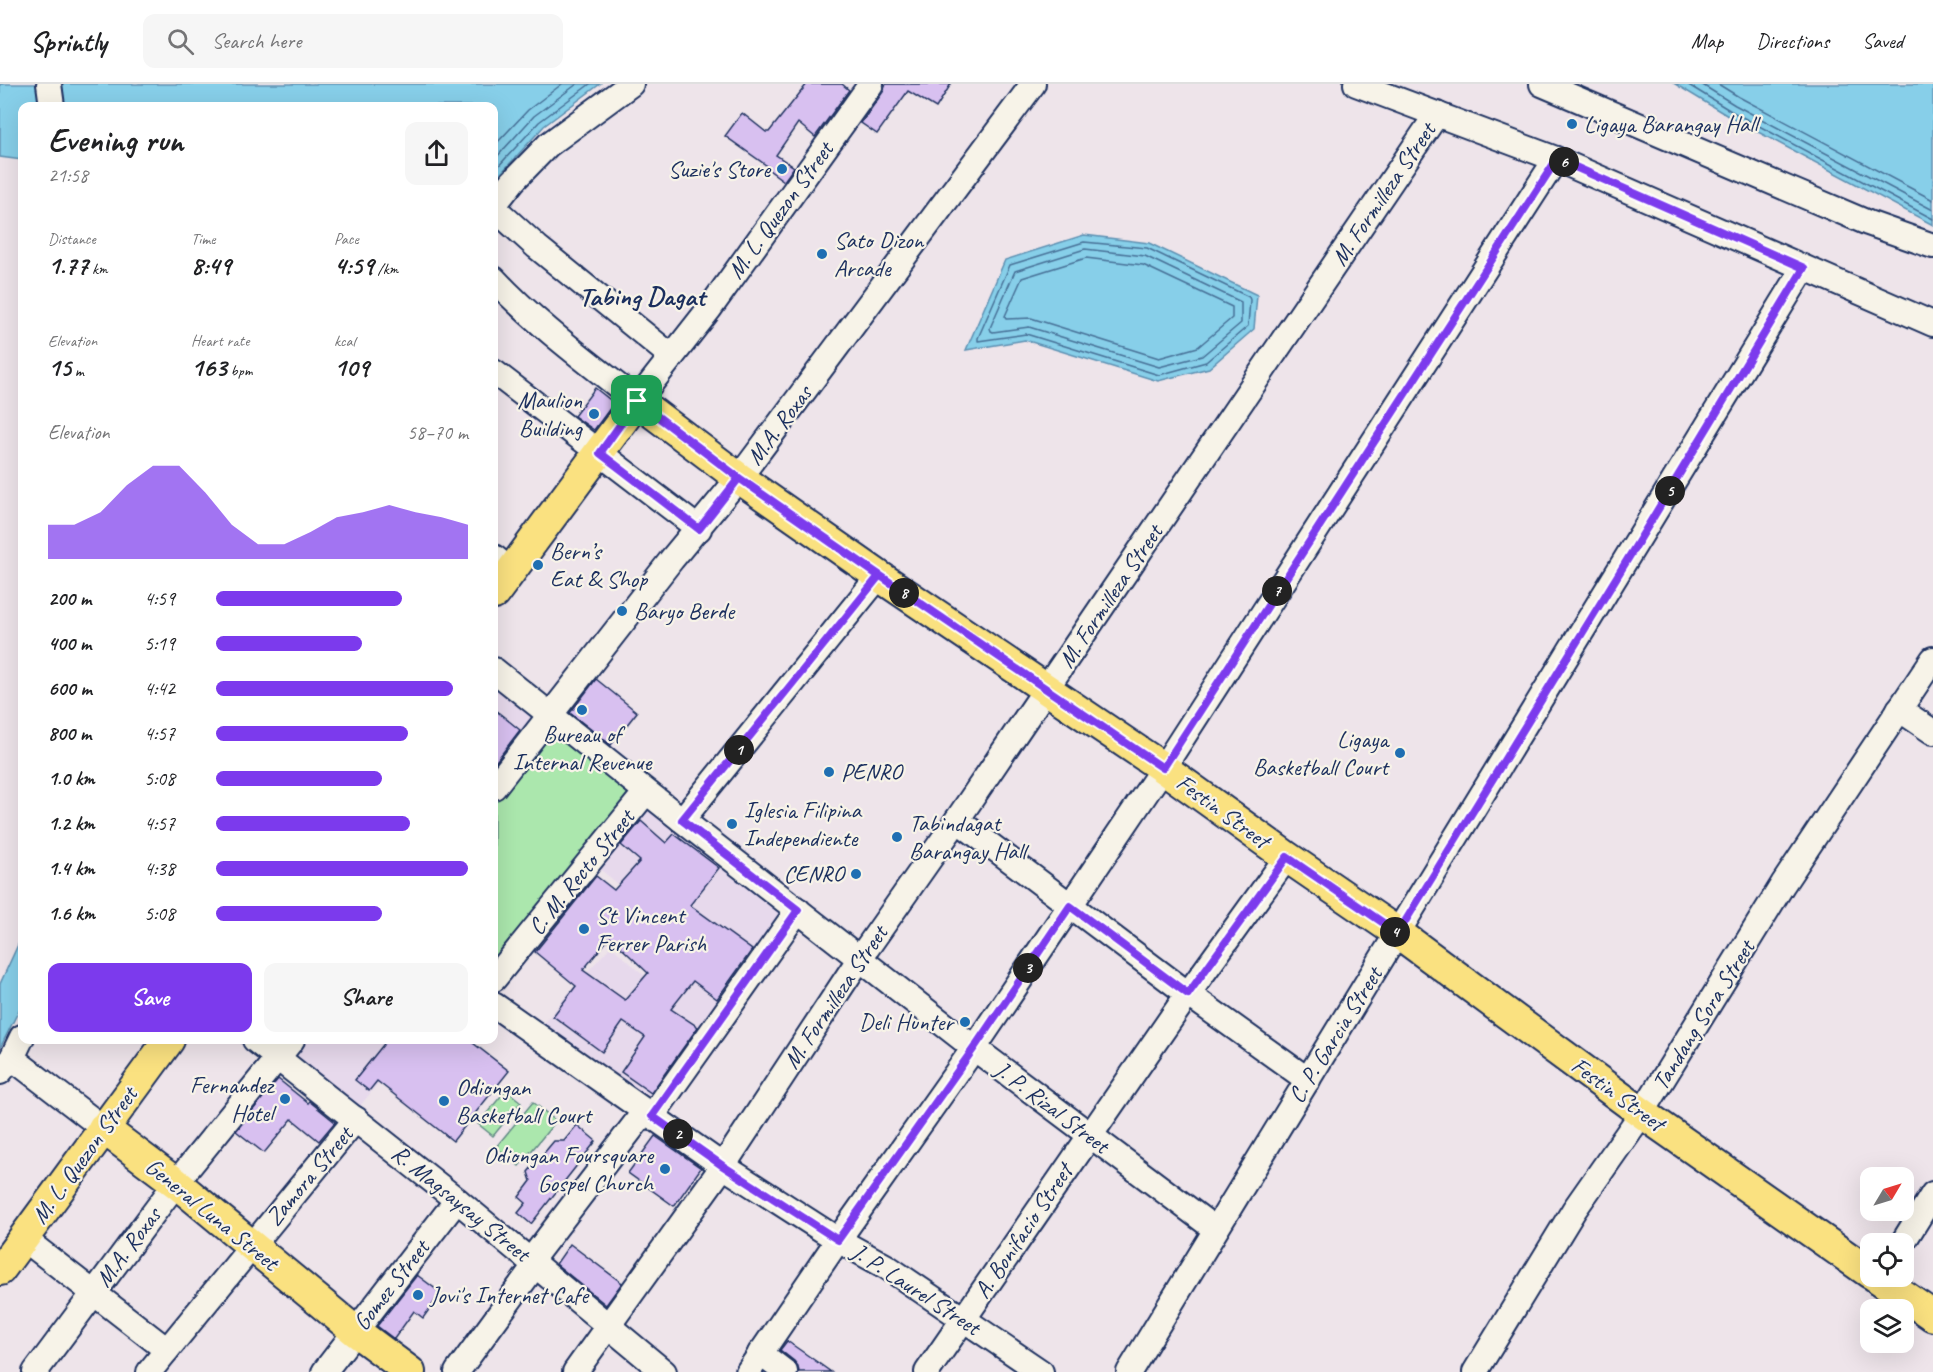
<!DOCTYPE html>
<meta charset="utf-8">
<style>
body{margin:0;font-family:Caveat,sans-serif;background:#f6f6f6;color:#202124;height:100vh;display:flex;flex-direction:column;font-size:22px;white-space:nowrap}
*{box-sizing:border-box;margin:0}
p{font-size:20px;color:#757577}
.icon{flex:none;width:33px;height:33px;fill:none;stroke:currentColor;stroke-width:2;stroke-linecap:round;stroke-linejoin:round}
.map{position:relative;flex:1;overflow:hidden}
.sheet{position:absolute;left:18px;top:18px;width:480px;height:942px;display:flex;flex-direction:column;background:#fff;border-radius:12px;box-shadow:0 6px 24px #0002}
.sheet>*{flex:none}
.needle{width:39px;rotate:52deg}
.tools{position:absolute;left:1860px;top:1083px;display:grid;gap:12px}
.tools a{display:grid;place-items:center;width:54px;height:54px;border-radius:12px;background:#fff;box-shadow:0 6px 24px #0002;font-size:30px}
.pin{position:absolute;display:grid;place-items:center;width:51px;height:51px;color:#fff;margin:-26px;border-radius:12px;box-shadow:0 3px 9px #0006}
.km{position:absolute;width:30px;height:30px;margin:-15px;border-radius:50%;background:#222;color:#fff;font-size:16px;line-height:30px;text-align:center}
.round{display:grid;place-items:center;flex:none;width:63px;height:63px;border-radius:12px;background:#f6f6f6}
.summary{display:flex;align-items:center;justify-content:space-between;height:102px;padding:0 30px}
h1{font-size:33px;font-weight:700;line-height:45px}
.figures{display:grid;grid-template-columns:repeat(3,1fr);gap:9px;height:102px;padding:6px 30px}
.figures div{display:grid;align-content:center}
.figures b{font-size:26px;font-weight:700}
.figures small{font-size:16px;font-weight:400}
.figures p{font-size:16px}
.chart{height:168px;padding:12px 30px}
.chart p{display:flex;justify-content:space-between}
.chart svg{width:100%;height:108px;margin-top:6px;fill:#7c3aed;opacity:.7}
.cta{display:flex;gap:12px;margin-top:auto;padding:12px 30px}
.cta a{flex:1;height:69px;border-radius:12px;background:#7c3aed;color:#fff;font-size:24px;font-weight:700;line-height:69px;text-align:center}
.cta a+a{background:#f6f6f6;color:#202124}
ul{padding:0 30px;list-style:none;font-size:20px}
li{display:grid;grid-template-columns:96px 72px 1fr;align-items:center;height:45px}
li i{height:15px;border-radius:8px;background:#7c3aed}
header{display:flex;align-items:center;gap:36px;box-sizing:border-box;height:84px;padding:0 30px;background:#fff;border-bottom:2px solid #e0e0e0}
header strong{font-size:28px}
nav{display:flex;gap:33px;margin-inline-start:auto;font-size:21px}
.search{width:420px;height:54px;background:#f6f6f6;display:flex;align-items:center;gap:15px;box-sizing:border-box;padding:0 21px;border-radius:12px;color:#757577;font-size:22px}
.map>svg:first-child{display:block}
</style>
<header>
<strong>Sprintly</strong>
<div class="search"><svg class="icon" aria-label="search" viewBox="0 0 24 24"><circle cx="10" cy="10" r="6"/><path d="M15 15l6 6"/></svg>Search here</div>
<nav><a>Map</a><a>Directions</a><a>Saved</a></nav>
</header>
<div class="map">
<svg width="1933" height="1288" viewBox="0 0 1933 1288">
<rect width="100%" height="100%" fill="#eee4ea"/>
<filter id="ink" filterUnits="userSpaceOnUse"><feTurbulence type="fractalNoise" baseFrequency=".0167" numOctaves="2"/><feDisplacementMap in="SourceGraphic" scale="12" xChannelSelector="R" yChannelSelector="G"/><feConvolveMatrix kernelMatrix="1 2 1 2 8 2 1 2 1" color-interpolation-filters="sRGB"/></filter>
<g filter="url(#ink)">
<g fill="#e7d9ec">
<path d="M 494,586 L 550,633 L 494,703 Z"/>
<path d="M 646,708 L 798,826 L 652,1032 L 535,950 L 570,907 L 611,862 L 646,893 L 658,882 L 639,817 L 590,777 Z"/>
<path d="M 255,956 L 413,956 L 352,1032 Z"/>
</g>
<g fill="#abe7ad" stroke="#638b86" stroke-width="1.5">
<path d="M 551,649 L 555,649 L 628,707 L 628,711 L 494,880 L 494,717 L 547,651 Z"/>
<path d="M 506,1006 L 521,1018 L 493,1052 L 478,1040 Z"/>
<path d="M 533,1018 L 556,1037 L 519,1082 L 496,1063 Z"/>
</g>
<g fill="#87cfe9" stroke="#5c8fb1" stroke-width="1.5">
<path d="M 0,0 L 600,0 L 544,42 L 494,97 L 494,22 L 22,22 L 22,76 L 0,73 Z"/>
<path d="M 1675,0 L 1933,0 L 1933,141 L 1728,32 Z"/>
<path d="M 1084,151 L 1149,159 L 1257,211 L 1254,245 L 1209,284 L 1158,297 L 1025,256 L 966,266 L 1005,176 Z"/>
<path d="M 22,852 L 22,920 L 0,964 L 0,900 Z"/>
</g>
<g fill="none" stroke-linecap="round" stroke-linejoin="round">
<g stroke="#466f96" stroke-width="1.5">
<path d="M 1687,0 L 1731,27 L 1933,135"/>
<path d="M 1701,0 L 1735,21 L 1933,126"/>
<path d="M 1718,0 L 1739,13 L 1933,116"/>
<path d="M 494,62 L 528,26 L 562,0"/>
<path d="M 494,76 L 534,32 L 577,0"/>
<path d="M 494,87 L 539,38 L 590,0"/>
<path d="M 1084,158 L 1147,164 L 1249,213 L 1250,216 L 1248,242 L 1206,278 L 1159,291 L 1026,250 L 978,257 L 978,254 L 1010,181 Z"/>
<path d="M 1085,165 L 1145,172 L 1241,218 L 1241,239 L 1202,272 L 1159,283 L 1029,243 L 993,248 L 991,247 L 990,244 L 1015,187 Z"/>
<path d="M 1086,174 L 1143,181 L 1232,223 L 1232,234 L 1198,263 L 1159,274 L 1031,234 L 1006,235 L 1005,232 L 1022,194 Z"/>
</g>
</g>
<g fill="#d8c0f0" stroke="#1b2f5e" stroke-width="1.5" fill-rule="evenodd">
<path d="M 807,0 L 842,0 L 849,6 L 815,53 L 798,39 L 776,71 L 794,83 L 784,97 L 769,86 L 770,84 L 725,52 L 742,29 L 766,48 L 769,48 Z"/>
<path d="M 886,0 L 951,0 L 936,24 L 908,7 L 877,50 L 861,39 L 883,8 Z"/>
<path d="M 595,304 L 614,319 L 594,346 L 574,332 Z"/>
<path d="M 596,595 L 637,628 L 611,661 L 570,629 Z"/>
<path d="M 494,625 L 520,646 L 494,680 Z"/>
<path d="M 641,737 L 666,759 L 674,750 L 719,784 L 690,821 L 752,866 L 717,915 L 693,897 L 671,925 L 698,943 L 651,1009 L 621,988 L 645,953 L 623,938 L 602,968 L 553,932 L 576,902 L 535,868 L 596,792 L 614,806 L 640,777 L 621,761 ZM 610,853 L 648,889 L 625,916 L 583,886 Z"/>
<path d="M 387,956 L 469,956 L 509,987 L 453,1057 L 377,997 L 369,1007 L 355,996 Z"/>
<path d="M 278,995 L 308,1019 L 309,1017 L 335,1038 L 319,1057 L 292,1035 L 264,1069 L 236,1047 Z"/>
<path d="M 577,1041 L 596,1057 L 531,1140 L 518,1129 L 526,1119 L 519,1113 L 531,1097 L 528,1088 L 554,1057 L 564,1057 Z"/>
<path d="M 655,1052 L 701,1084 L 674,1122 L 628,1089 Z"/>
<path d="M 570,1160 L 622,1199 L 606,1221 L 556,1180 Z"/>
<path d="M 417,1191 L 441,1209 L 423,1234 L 414,1227 L 394,1255 L 377,1242 Z"/>
<path d="M 787,1257 L 810,1273 L 831,1288 L 799,1288 L 798,1282 L 794,1277 L 780,1266 Z"/>
</g>
<g fill="none" stroke-linecap="round" stroke-linejoin="round">
<g stroke="#1b2f5e" stroke-width="28">
<g id="minor">
<path d="M 49,0 L 52,22"/>
<path d="M 1356,0 L 1556,75 L 1933,240"/>
<path d="M 1542,0 L 1868,139 L 1933,162"/>
<path d="M 494,121 L 513,97 L 548,61 L 631,0"/>
<path d="M 494,124 L 537,163 L 671,272"/>
<path d="M 494,195 C 537,241 588,278 637,317 L 710,224 L 871,0"/>
<path d="M 494,288 L 699,445"/>
<path d="M 494,473 L 511,487"/>
<path d="M 494,586 L 682,736 L 974,964 L 1215,1145"/>
<path d="M 1899,625 L 1933,648"/>
<path d="M 494,703 L 672,475 L 739,394 L 1033,0"/>
<path d="M 682,736 L 879,492"/>
<path d="M 957,736 L 1188,910 L 1308,996"/>
<path d="M 494,895 L 646,708"/>
<path d="M 494,921 L 723,1082 L 838,1156 L 887,1183 L 1041,1288"/>
<path d="M 255,956 L 457,1116 L 664,1288"/>
<path d="M 12,974 L 103,1044"/>
<path d="M 0,988 L 12,974 L 22,953"/>
<path d="M 652,1032 L 798,826"/>
<path d="M 23,1154 L 167,1266"/>
<path d="M 1902,1160 L 1933,1110"/>
<path d="M 531,1176 L 645,1027"/>
<path d="M 760,1269 L 785,1288"/>
<path d="M 35,1288 L 176,1099 L 292,956"/>
<path d="M 149,1288 L 356,1035"/>
<path d="M 324,1288 L 457,1116"/>
<path d="M 457,1288 L 536,1180"/>
<path d="M 575,1288 L 723,1082 L 860,874 L 957,736 L 1437,30"/>
<path d="M 748,1288 L 838,1156 L 974,964 L 1163,684 L 1556,75"/>
<path d="M 927,1288 L 1188,910 L 1287,773"/>
<path d="M 1129,1288 C 1352,919 1582,553 1804,184"/>
<path d="M 1475,1288 L 1574,1126 L 1642,1029 L 1783,800 L 1933,575"/>
</g>
</g>
<g stroke="#1b2f5e" stroke-width="34">
<g id="major">
<path d="M 494,510 L 637,317 L 739,394 L 879,492 L 1163,684 L 1287,773 L 1398,849 L 1642,1029 L 1870,1189"/>
<path d="M 103,1044 L 176,1099 L 355,1247 L 410,1288"/>
<path d="M 0,1186 L 169,956"/>
<path d="M 1875,1192 L 1933,1232"/>
</g>
</g>
<use href="#minor" stroke="#f7f3e8" stroke-width="24"/>
<use href="#major" stroke="#fae180" stroke-width="30"/>
</g>
</g>
<g fill="none" stroke-linecap="round" stroke-linejoin="round" filter="url(#ink)">
<g stroke="#fff" stroke-width="12">
<path id="route" d="M 637,317 L 739,394 L 879,492 L 682,736 L 798,826 L 652,1032 L 723,1082 L 838,1156 L 974,964 L 1070,822 L 1188,910 L 1287,773 L 1398,849 L 1637,460 L 1804,184 L 1557,75 L 1163,684 C 1021,588 879,492 739,394 L 699,445 L 600,369 L 637,317"/>
</g>
<use href="#route" stroke="#7c3aed" stroke-width="8"/>
</g>
<g fill="#1f6fb2" stroke="#f7f3e8" stroke-width="2">
<circle cx="1572" cy="40" r="6"/>
<circle cx="782" cy="85" r="6"/>
<circle cx="822" cy="170" r="6"/>
<circle cx="594" cy="330" r="6"/>
<circle cx="538" cy="481" r="6"/>
<circle cx="622" cy="527" r="6"/>
<circle cx="582" cy="626" r="6"/>
<circle cx="1400" cy="669" r="6"/>
<circle cx="829" cy="688" r="6"/>
<circle cx="732" cy="740" r="6"/>
<circle cx="897" cy="753" r="6"/>
<circle cx="856" cy="790" r="6"/>
<circle cx="584" cy="845" r="6"/>
<circle cx="965" cy="938" r="6"/>
<circle cx="285" cy="1015" r="6"/>
<circle cx="444" cy="1017" r="6"/>
<circle cx="665" cy="1085" r="6"/>
<circle cx="418" cy="1211" r="6"/>
</g>
<g text-anchor="middle" dominant-baseline="central" stroke-width="4.5" stroke-linejoin="round" paint-order="stroke">
<g font-size="24" fill="#1b2f5e" stroke="#f7f3e8" text-anchor="start">
<text x="1584" y="40">Ligaya Barangay Hall</text>
<text x="770" y="85" text-anchor="end">Suzie's Store</text>
<text x="834" y="156">Sato Dizon<tspan x="834" dy="28">Arcade</tspan></text>
<text x="582" y="316" text-anchor="end">Maulion<tspan x="582" dy="28">Building</tspan></text>
<text x="550" y="467">Bern’s<tspan x="550" dy="28">Eat &amp; Shop</tspan></text>
<text x="634" y="527">Baryo Berde</text>
<text x="582" y="650" text-anchor="middle">Bureau of<tspan x="582" dy="28">Internal Revenue</tspan></text>
<text x="1388" y="655" text-anchor="end">Ligaya<tspan x="1388" dy="28">Basketball Court</tspan></text>
<text x="841" y="688">PENRO</text>
<text x="744" y="726">Iglesia Filipina<tspan x="744" dy="28">Independiente</tspan></text>
<text x="909" y="739">Tabindagat<tspan x="909" dy="28">Barangay Hall</tspan></text>
<text x="844" y="790" text-anchor="end">CENRO</text>
<text x="596" y="831">St Vincent<tspan x="596" dy="28">Ferrer Parish</tspan></text>
<text x="953" y="938" text-anchor="end">Deli Hunter</text>
<text x="273" y="1001" text-anchor="end">Fernandez<tspan x="273" dy="28">Hotel</tspan></text>
<text x="456" y="1003">Odiongan<tspan x="456" dy="28">Basketball Court</tspan></text>
<text x="653" y="1071" text-anchor="end">Odiongan Foursquare<tspan x="653" dy="28">Gospel Church</tspan></text>
<text x="430" y="1211">Jovi's Internet Cafe</text>
</g>
<g font-size="24" fill="#1b2f5e" stroke="#f7f3e8">
<text transform="translate(1383 110) rotate(-56)">M. Formilleza Street</text>
<text transform="translate(780 126) rotate(-54)">M. L. Quezon Street</text>
<text transform="translate(779 341) rotate(-53)">M.A. Roxas</text>
<text transform="translate(1110 512) rotate(-56)">M. Formilleza Street</text>
<text transform="translate(1223 727) rotate(36)">Festin Street</text>
<text transform="translate(581 788) rotate(-51)">C. M. Recto Street</text>
<text transform="translate(835 913) rotate(-56)">M. Formilleza Street</text>
<text transform="translate(1703 931) rotate(-58)">Tandang Sora Street</text>
<text transform="translate(1335 951) rotate(-58)">C. P. Garcia Street</text>
<text transform="translate(1618 1010) rotate(36)">Festin Street</text>
<text transform="translate(1052 1023) rotate(37)">J. P. Rizal Street</text>
<text transform="translate(84 1071) rotate(-54)">M. L. Quezon Street</text>
<text transform="translate(309 1092) rotate(-50)">Zamora Street</text>
<text transform="translate(461 1119) rotate(39)">R. Magsaysay Street</text>
<text transform="translate(212 1130) rotate(39)">General Luna Street</text>
<text transform="translate(1023 1147) rotate(-56)">A. Bonifacio Street</text>
<text transform="translate(128 1163) rotate(-53)">M.A. Roxas</text>
<text transform="translate(391 1201) rotate(-52)">Gomez Street</text>
<text transform="translate(916 1205) rotate(33)">J. P. Laurel Street</text>
</g>
<g font-size="27" font-weight="bold" fill="#1b2f5e" stroke="#f7f3e8">
<text x="642" y="212">Tabing Dagat</text>
</g>
</g>
</svg>
<div class="tools">
<a><svg class="needle" viewBox="-14 -14 28 28"><path d="M0-13l5 13h-10z" fill="#e53935"/><path d="M0 13l5-13h-10z" fill="#757577"/></svg></a>
<a><svg class="icon" aria-label="locate" viewBox="0 0 24 24"><circle cx="12" cy="12" r="6"/><path d="M12 2v4M12 18v4M2 12h4M18 12h4"/></svg></a>
<a><svg class="icon" aria-label="layers" viewBox="0 0 24 24"><path d="M12 4l9 5-9 5-9-5zM3 14l9 5 9-5"/></svg></a>
</div>
<div class="pin" style="left:637px;top:317px;background:#1e9e55"><svg class="icon" aria-label="arrive" viewBox="0 0 24 24"><path d="M6 21V4h12l-3 4 3 4H6"/></svg></div>
<b class="km" style="left:739px;top:666px">1</b>
<b class="km" style="left:678px;top:1050px">2</b>
<b class="km" style="left:1028px;top:884px">3</b>
<b class="km" style="left:1395px;top:848px">4</b>
<b class="km" style="left:1670px;top:407px">5</b>
<b class="km" style="left:1564px;top:78px">6</b>
<b class="km" style="left:1277px;top:507px">7</b>
<b class="km" style="left:904px;top:509px">8</b>
<section class="sheet">
<div class="summary"><div><h1>Evening run</h1><p>21:58</p></div><a class="round"><svg class="icon" aria-label="share" viewBox="0 0 24 24"><path d="M12 15V3M7 8l5-5 5 5M5 13v7h14v-7"/></svg></a></div>
<div class="figures">
<div><p>Distance</p><b>1.77<small> km</small></b></div>
<div><p>Time</p><b>8:49</b></div>
<div><p>Pace</p><b>4:59<small> /km</small></b></div>
</div>
<div class="figures">
<div><p>Elevation</p><b>15<small> m</small></b></div>
<div><p>Heart rate</p><b>163<small> bpm</small></b></div>
<div><p>kcal</p><b>109</b></div>
</div>
<div class="chart"><p><span>Elevation</span>58–70 m</p>
<svg viewBox="0 0 160 44" preserveAspectRatio="none"><path d="M0 44V30L10 30L20 25L30 14L40 6L50 6L60 17L70 30L80 38L90 38L100 33L110 27L120 25L130 22L140 25L150 27L160 30V44z"/></svg>
</div>
<ul>
<li><b>200 m</b>4:59<i style="width:74%"></i></li>
<li><b>400 m</b>5:19<i style="width:58%"></i></li>
<li><b>600 m</b>4:42<i style="width:94%"></i></li>
<li><b>800 m</b>4:57<i style="width:76%"></i></li>
<li><b>1.0 km</b>5:08<i style="width:66%"></i></li>
<li><b>1.2 km</b>4:57<i style="width:77%"></i></li>
<li><b>1.4 km</b>4:38<i style="width:100%"></i></li>
<li><b>1.6 km</b>5:08<i style="width:66%"></i></li>
</ul>
<div class="cta"><a>Save</a><a>Share</a></div>
</section>
</div>
